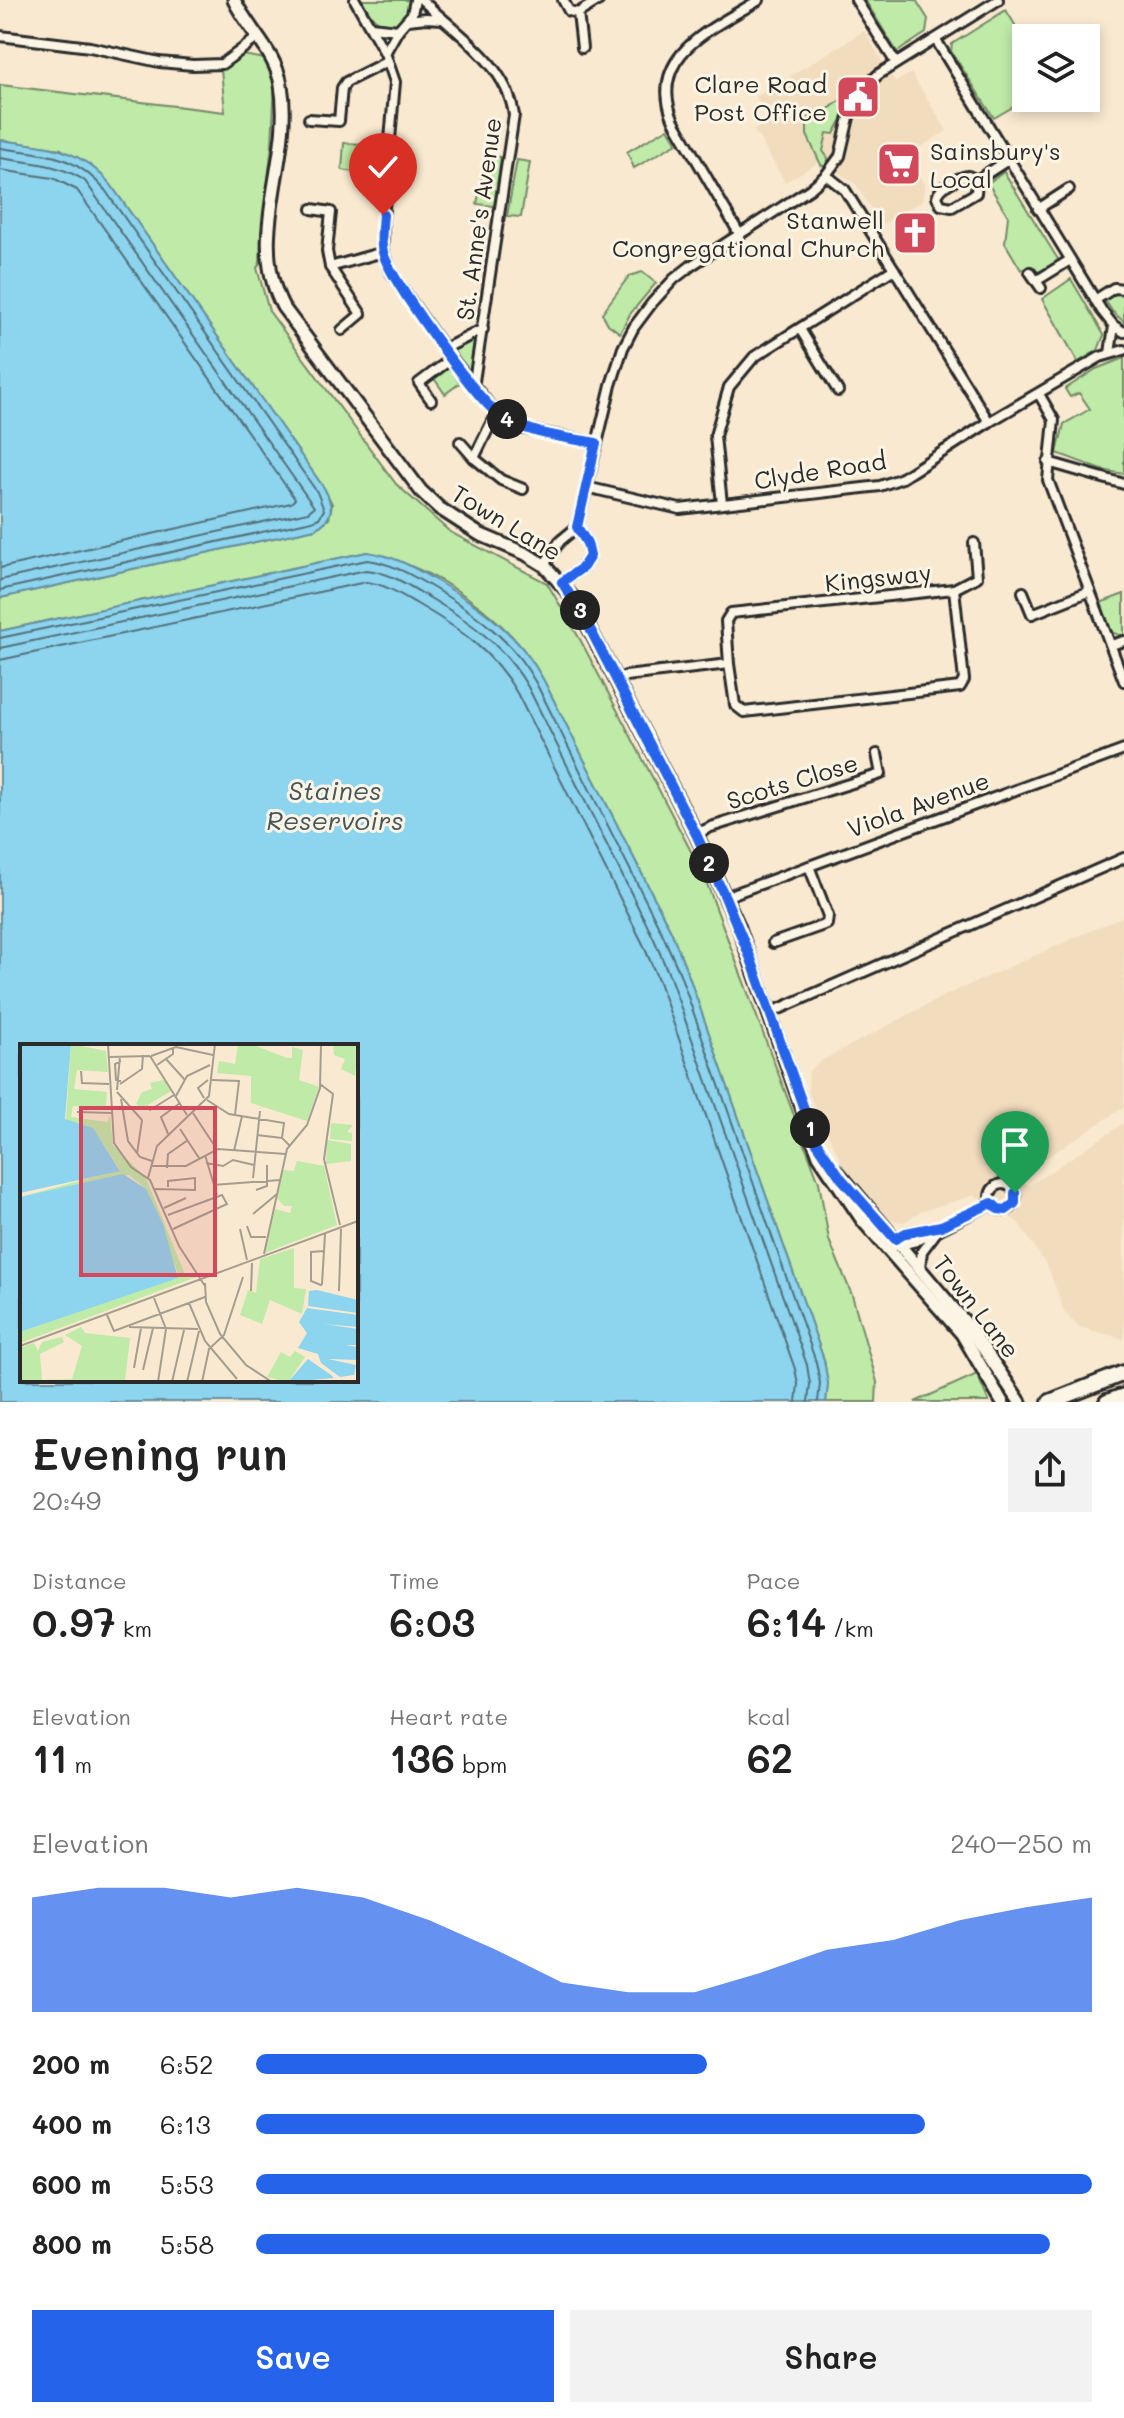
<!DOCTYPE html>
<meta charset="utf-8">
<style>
body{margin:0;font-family:Mali,sans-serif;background:#f2f2f2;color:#222;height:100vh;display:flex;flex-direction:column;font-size:30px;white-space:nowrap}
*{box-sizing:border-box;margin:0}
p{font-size:26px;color:#767676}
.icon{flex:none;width:44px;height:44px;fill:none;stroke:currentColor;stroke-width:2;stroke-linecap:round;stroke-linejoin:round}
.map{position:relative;height:1402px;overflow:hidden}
.side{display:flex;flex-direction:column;background:#fff;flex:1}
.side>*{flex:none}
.tools{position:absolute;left:1012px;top:24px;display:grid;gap:16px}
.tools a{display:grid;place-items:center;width:88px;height:88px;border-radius:0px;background:#fff;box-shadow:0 4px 12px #0003;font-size:40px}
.pin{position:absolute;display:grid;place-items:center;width:68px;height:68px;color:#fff;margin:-82px -34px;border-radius:50% 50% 50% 0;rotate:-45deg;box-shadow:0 0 8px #0007}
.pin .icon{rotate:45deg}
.km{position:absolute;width:40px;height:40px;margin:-20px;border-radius:50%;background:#222;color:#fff;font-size:22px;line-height:40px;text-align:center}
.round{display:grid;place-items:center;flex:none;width:84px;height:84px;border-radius:0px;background:#f2f2f2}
.overview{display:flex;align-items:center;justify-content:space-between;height:136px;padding:0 32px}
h1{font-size:44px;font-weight:600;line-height:60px}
.metrics{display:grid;grid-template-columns:repeat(3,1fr);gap:12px;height:136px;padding:8px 32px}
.metrics div{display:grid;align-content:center}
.metrics b{font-size:40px;font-weight:600}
.metrics small{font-size:22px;font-weight:400}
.metrics p{font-size:22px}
.chart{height:224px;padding:16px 32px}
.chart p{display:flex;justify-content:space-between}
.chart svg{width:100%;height:144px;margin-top:8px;fill:#2563eb;opacity:.7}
.primary-button{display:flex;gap:16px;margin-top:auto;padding:16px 32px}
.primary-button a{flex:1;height:92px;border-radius:0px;background:#2563eb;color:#fff;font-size:32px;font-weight:600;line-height:92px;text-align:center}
.primary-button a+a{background:#f2f2f2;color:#222}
ul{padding:0 32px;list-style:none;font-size:26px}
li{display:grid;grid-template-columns:128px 96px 1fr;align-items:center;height:60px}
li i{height:20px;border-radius:10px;background:#2563eb}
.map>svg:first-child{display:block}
</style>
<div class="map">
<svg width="1124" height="1402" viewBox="0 0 1124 1402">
<rect width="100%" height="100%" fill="#f8e9d0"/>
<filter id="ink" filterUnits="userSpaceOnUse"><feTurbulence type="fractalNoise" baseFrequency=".0125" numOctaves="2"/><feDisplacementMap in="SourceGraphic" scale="16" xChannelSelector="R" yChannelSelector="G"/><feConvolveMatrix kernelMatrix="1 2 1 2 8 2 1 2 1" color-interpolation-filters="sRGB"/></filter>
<g filter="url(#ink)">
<g fill="#f1dcbe">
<path d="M 864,31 L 895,82 L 911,73 L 947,131 L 907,155 L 925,185 L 922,201 L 881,225 L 856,184 L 821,161 L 785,182 L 754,130 L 770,121 L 756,97 Z"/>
<path d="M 1124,916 L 1124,1107 L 1018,1176 L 1029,1186 L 1124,1123 L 1124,1339 L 1079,1327 L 1064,1311 L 1049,1269 L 1018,1222 L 975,1195 L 922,1211 L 904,1222 L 889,1220 L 844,1167 L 808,1092 L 809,1071 L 821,1061 L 942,997 Z"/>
</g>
<g fill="#bfeaa7" stroke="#758a69" stroke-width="2">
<path d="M 362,0 L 410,0 C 411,12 404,18 396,25 C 374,24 372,18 362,0 Z"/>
<path d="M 865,0 L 916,0 L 928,19 L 926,33 L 897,52 Z"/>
<path d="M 1006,10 L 1026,43 L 1028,98 L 994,118 L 951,51 L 952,44 Z"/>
<path d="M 243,55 L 265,59 L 275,80 L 272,145 L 261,237 L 260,263 L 257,268 L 269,311 L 396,484 L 450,532 L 547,583 L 581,641 L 704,876 L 819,1182 L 829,1240 L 852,1295 L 877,1382 L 876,1402 L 826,1402 L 828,1384 L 824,1360 L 687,971 L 671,931 L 543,679 C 509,617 435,567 367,552 L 0,631 L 0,598 L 315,529 L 329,519 L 332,504 L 324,488 L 111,185 L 61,149 L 0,140 L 0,85 L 225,112 L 221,69 Z"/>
<path d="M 852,84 L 856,87 C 853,102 841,120 834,134 L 827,133 L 823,151 L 828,158 L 827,167 L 821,165 L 807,135 L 807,119 L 813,115 L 818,117 L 846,96 L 842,91 Z"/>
<path d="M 668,128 L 677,143 L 634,168 L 627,152 Z"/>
<path d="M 344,143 L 379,145 L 377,176 L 342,170 Z"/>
<path d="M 486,155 L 501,157 L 494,206 L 477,204 Z"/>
<path d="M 517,160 L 530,162 L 521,217 L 507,216 Z"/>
<path d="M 1004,172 L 1059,261 L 1047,270 L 1035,272 L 1030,266 L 1021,270 L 1005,243 L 1008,216 L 988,183 Z"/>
<path d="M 642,272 L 656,283 L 630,314 L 620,333 L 608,324 L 602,313 L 629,276 Z"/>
<path d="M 1071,279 L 1104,335 L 1098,350 L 1078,362 L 1042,299 Z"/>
<path d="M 1115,293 L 1124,294 L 1124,322 L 1112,311 L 1105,300 Z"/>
<path d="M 476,339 L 471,376 L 453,350 Z"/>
<path d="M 1124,358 L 1124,474 L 1102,470 L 1057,453 L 1064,424 L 1090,409 L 1079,393 L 1070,397 L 1065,389 L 1096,369 Z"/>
<path d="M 448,366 L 460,383 L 445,394 L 433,377 Z"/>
<path d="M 1124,594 L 1124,635 C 1105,636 1105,617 1100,603 Z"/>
<path d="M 977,1374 L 989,1402 L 915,1402 Z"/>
</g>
<g fill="#8dd4ef" stroke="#6690a1" stroke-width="2" fill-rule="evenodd">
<path d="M 0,140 C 48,147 78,146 111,185 L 324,488 C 334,506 334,519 315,529 L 0,598 Z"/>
<path d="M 367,552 C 393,555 413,567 435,580 C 480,606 518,633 543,679 L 671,931 L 687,971 L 824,1360 L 828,1384 L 826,1402 L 0,1402 L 0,631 ZM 22,1046 L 356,1046 L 356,1380 L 22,1380 Z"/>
</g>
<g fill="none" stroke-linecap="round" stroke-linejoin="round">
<g stroke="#526f79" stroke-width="2">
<path d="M 0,148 C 46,155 72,152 105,190 L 317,492 L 324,510 L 319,518 L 312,521 L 0,590"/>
<path d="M 0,158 C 30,163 59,163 85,181 L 314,507 L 308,512 L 0,580"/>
<path d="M 0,170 L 53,178 L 77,190 L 295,499 L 291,503 L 0,568"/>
<path d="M 0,638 L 367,560 C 391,563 410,574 430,586 C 474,612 511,638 536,683 L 663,935 L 680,974 L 816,1362 L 820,1383 L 818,1402"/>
<path d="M 0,648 L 366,570 C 388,572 405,583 423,594 C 465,618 503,643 528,687 L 654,939 L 670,977 L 807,1365 L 810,1384 L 808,1402"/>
<path d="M 0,660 L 366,582 C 385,584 400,594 417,604 C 457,627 493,651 517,693 L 643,944 L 659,982 L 795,1369 L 798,1384 L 796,1402"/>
</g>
<g stroke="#2b2b2b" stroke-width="14">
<g id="street">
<path d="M 355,0 L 385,53 L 395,82 L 383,220 L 383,252 L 392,274 L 444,349 L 496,413 L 525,429 L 596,443"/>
<path d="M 422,0 C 457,34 507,64 514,115 L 473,388"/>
<path d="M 563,0 L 569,11 L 578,13 L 599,0"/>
<path d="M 856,0 L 896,63"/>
<path d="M 578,13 L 582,48"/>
<path d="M 408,20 L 426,18 L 442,19"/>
<path d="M 371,27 L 398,30 L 412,14 L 415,0"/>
<path d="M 0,36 L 90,47 L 159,62 L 193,65 L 222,64 L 257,38"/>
<path d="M 936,40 L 1102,311 L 1114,326 L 1124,332"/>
<path d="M 385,53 L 398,30"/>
<path d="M 309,119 L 339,121 L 342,88 L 346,82 L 388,61"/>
<path d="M 826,175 L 845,190 L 989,422"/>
<path d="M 968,176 L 977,180 L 976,193 L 952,207 L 941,205 L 937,197 C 940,186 957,178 968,176 Z"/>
<path d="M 977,180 L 1008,160"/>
<path d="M 312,209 L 331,212 L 327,251 L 330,267 L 361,314 L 342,330"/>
<path d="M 1038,209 L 1069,189"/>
<path d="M 740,235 L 674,121 C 645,55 714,28 759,0"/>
<path d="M 330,267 L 383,252"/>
<path d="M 1030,272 L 1041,288"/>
<path d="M 1036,281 L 1070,260"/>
<path d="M 1095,300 L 1114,288 L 1124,289"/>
<path d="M 800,329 L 838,391"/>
<path d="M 444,349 L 483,329"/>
<path d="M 1110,353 L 1114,326"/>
<path d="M 1039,394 L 1054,420 L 1048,480 L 1124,681"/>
<path d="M 431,400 L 419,383 L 451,359"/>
<path d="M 496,413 L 474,458 L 501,480 L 523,489"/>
<path d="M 460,442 L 474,458"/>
<path d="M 1048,462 L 1124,484"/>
<path d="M 586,487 L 680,509 L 880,486 L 902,478 L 989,422 L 1100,357 L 1124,350"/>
<path d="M 722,504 L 715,436 L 729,387 L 754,357 L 894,269"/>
<path d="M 544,565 L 560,541 L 577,527 L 611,385 L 623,348 L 634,327 L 652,303 L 674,279 L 692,265 L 810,189 L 826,175 L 840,156 L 850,113 L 868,84 L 879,74 L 998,0"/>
<path d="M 562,582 L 583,567 L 590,556 L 587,543 L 577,527"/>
<path d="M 954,589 L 977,577 L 974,543"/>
<path d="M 1023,592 L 1032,614 L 1090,591"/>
<path d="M 1111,645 L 1124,641"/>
<path d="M 617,680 L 626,676 L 729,664 L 735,705 L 744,712 L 960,687 L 964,680 L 954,589 L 731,613 L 726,621 L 729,664"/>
<path d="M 696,834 L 711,827 L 881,774 L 877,754"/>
<path d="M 725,897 L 1124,750"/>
<path d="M 773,943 L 827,924 L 828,916 L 809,866"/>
<path d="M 770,1013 L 1124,858"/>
<circle cx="1003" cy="1197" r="13"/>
<path d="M 894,1241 L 906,1233 L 933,1228"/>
<path d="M 896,1246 L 916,1241 L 992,1203"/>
<path d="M 920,1267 L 922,1251 L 938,1230"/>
</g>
</g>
<g stroke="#2b2b2b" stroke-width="17">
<g id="secondary">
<path d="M 234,0 C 248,29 276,53 281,85 C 294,158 245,236 283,307 L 421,491 L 439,508 L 479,534 L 526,554 L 544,565 L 574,599 L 696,834 L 738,925 L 819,1156 L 863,1221 L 962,1334 L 1002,1402"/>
<path d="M 836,1170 L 969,1327 L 1020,1402"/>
</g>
</g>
<g stroke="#2b2b2b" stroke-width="20">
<g id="highway">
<path d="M 1050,1402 L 1124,1373"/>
<path d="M 1107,1402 L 1124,1396"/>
</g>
</g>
<use href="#street" stroke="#fcf5e5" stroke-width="8"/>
<use href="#secondary" stroke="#fcf5e5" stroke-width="11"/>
<use href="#highway" stroke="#fcf5e5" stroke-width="14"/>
</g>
</g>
<g fill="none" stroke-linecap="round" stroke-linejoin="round" filter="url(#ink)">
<g stroke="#fff" stroke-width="16">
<path id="route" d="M 383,215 C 382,226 380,241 383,252 C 388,277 475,397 497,413 C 525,434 563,437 596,443 L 577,527 L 587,543 L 590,556 L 583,567 L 562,582 L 588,625 L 696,834 L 725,897 L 751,959 L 815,1140 L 841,1178 L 895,1239 L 906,1233 L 941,1226 L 992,1203 L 998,1209 L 1006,1210 L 1015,1203 L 1015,1193"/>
</g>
<use href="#route" stroke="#2563eb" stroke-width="10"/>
</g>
<defs>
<g id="civic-square" transform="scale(2.3)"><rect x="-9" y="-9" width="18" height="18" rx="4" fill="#d1495b" stroke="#fcf5e5"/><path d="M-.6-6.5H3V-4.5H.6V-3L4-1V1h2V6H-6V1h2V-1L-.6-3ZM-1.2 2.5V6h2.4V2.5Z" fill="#fff"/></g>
<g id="supermarket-square" transform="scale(2.3)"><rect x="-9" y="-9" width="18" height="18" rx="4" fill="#d1495b" stroke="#fcf5e5"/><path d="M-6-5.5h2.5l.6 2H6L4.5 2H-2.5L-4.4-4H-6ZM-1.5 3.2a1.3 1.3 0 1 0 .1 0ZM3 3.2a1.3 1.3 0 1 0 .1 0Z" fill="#fff"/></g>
<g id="church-square" transform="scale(2.3)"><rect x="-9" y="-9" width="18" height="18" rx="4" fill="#d1495b" stroke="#fcf5e5"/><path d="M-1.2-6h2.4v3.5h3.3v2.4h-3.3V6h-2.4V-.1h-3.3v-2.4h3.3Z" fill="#fff"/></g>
</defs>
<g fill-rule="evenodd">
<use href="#civic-square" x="858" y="97"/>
<use href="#supermarket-square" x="899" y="164"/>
<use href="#church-square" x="915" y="233"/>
</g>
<g text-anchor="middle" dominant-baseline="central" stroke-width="6" stroke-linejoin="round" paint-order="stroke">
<g font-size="24" fill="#2b2b2b" stroke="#fcf5e5" text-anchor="end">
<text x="827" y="83">Clare Road<tspan x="827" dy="28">Post Office</tspan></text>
<text x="930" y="150" text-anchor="start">Sainsbury's<tspan x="930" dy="28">Local</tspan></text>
<text x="884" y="219">Stanwell<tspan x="884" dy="28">Congregational Church</tspan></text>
</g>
<g font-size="24" fill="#2b2b2b" stroke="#fcf5e5">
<text transform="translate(478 219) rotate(-82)">St. Anne's Avenue</text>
<text transform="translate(820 470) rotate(-9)">Clyde Road</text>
<text transform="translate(507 522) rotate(31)">Town Lane</text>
<text transform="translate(878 577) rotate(-6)">Kingsway</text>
<text transform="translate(792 781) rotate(-17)">Scots Close</text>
<text transform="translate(918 804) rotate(-20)">Viola Avenue</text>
<text transform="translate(977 1306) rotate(52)">Town Lane</text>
</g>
<g font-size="26" font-style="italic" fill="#44555c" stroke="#fcf5e5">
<text x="335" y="790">Staines<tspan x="335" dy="30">Reservoirs</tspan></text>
</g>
</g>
<g transform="translate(20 1044)">
<rect width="338" height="338" fill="#f8e9d0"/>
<path d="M 51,0 L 86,7 L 88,28 L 57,26 L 54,45 L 87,48 L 86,64 L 53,62 L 51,73 L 87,78 L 90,71 L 93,101 L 126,134 L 166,233 L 177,228 L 179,232 L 0,299 L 0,288 L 159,232 L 126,145 L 109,131 L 0,153 L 100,126 L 73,84 L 46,76 ZM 218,0 L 231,0 L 267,14 L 272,14 L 272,3 L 283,6 L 279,36 L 299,43 L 287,77 L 231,59 L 231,32 L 197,29 L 199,17 L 215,20 ZM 313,0 L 338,0 L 335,32 L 321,25 L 325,15 L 314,11 ZM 144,36 L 151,47 L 121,65 L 116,60 L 122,48 L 132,45 L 130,39 ZM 311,79 L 333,81 L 327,88 L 332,89 L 332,97 L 310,95 ZM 307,96 L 331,100 L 331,117 L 306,120 ZM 277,117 L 304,122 L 317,181 L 245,209 L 255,165 L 270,169 L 272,162 L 264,162 L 257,154 L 263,126 L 274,127 ZM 274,204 L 274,244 L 286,245 L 282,270 L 250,256 L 242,280 L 220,271 L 228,246 L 236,249 L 240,215 ZM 61,283 L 65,289 L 110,294 L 105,337 L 2,338 L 0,304 L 14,299 L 18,307 L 22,298 L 42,293 L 44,298 L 20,310 L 22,336 L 52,335 L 62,302 L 45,291 ZM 275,307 L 285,313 L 268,338 L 247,333 L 261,308 L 270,313 Z" fill="#bfeaa7"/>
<path d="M 0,0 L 51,0 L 45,75 L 73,84 L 100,127 L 0,149 ZM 103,130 L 126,145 L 143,180 L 158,234 L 0,288 L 0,153 ZM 297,246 L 338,256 L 338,269 L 288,262 L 289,247 ZM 287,264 L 338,271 L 338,283 L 304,280 L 338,285 L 338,301 L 325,301 L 338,303 L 338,316 L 308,315 L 336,321 L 334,331 L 320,333 L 301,319 L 298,310 L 278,304 L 287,289 L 279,278 ZM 288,315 L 311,331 L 314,334 L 268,338 Z" fill="#8dd4ef"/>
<path fill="none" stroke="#a69d8e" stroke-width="2" d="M 88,0 L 94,99 L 111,123 L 130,136 L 159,202 L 185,242M 130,12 L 167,71M 131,12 L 156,3 L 193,11M 89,13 L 130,12M 146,15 L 165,36M 101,17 L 95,20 L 96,36 L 101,37M 137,21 L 153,10 L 153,4M 61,27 L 62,39 L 89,40M 192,36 L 219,37 L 215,71M 100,40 L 122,25 L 123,11M 300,40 L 313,50 L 304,115 L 320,181M 97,46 L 100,12M 97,48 L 122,76 L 117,110M 156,52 L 167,32 L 190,21M 184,54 L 178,44 L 188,36M 101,55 L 108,97 L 120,113 L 132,117M 187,56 L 209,70 L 264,79 L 262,94 L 270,102M 127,62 L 130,66 L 154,51M 57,68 L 92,69M 173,69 L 196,104M 160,85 L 179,114M 237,91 L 262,94M 149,92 L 141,73 L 160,59M 214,107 L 222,72M 185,111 L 197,151M 186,119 L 203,122 L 213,116 L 234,121M 131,122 L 166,122 L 198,105 L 266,110M 147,124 L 148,110 L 168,96M 128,134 L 137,102 L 189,52 L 195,0M 233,134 L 240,67M 193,141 L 260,136M 135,145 L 175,146 L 175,134 L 148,137 L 148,143M 236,146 L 247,142 L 247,121M 144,164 L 166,154M 233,170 L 257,150M 148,171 L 202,151 L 207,160 L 153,185M 227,182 L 231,193 L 246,193M 220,185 L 227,216M 304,207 L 291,208 L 291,237 L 301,241 L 302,240 L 305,190M 244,210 L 267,105 L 287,81 L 300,44 L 301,0M 185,239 L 186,258 L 200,290 L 226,321 L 252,338M 231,247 L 232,219M 319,247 L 321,185M 134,254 L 146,285 L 138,338M 169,259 L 185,297 L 217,335M 87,271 L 94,287 L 185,253M 109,283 L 178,285M 0,302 L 338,177M 114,324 L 121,284M 123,326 L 133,284M 152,338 L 164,286M 167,338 L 179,287M 182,338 L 189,305 L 204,291 L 223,233"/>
<path fill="#d1495b" fill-opacity="0.15" stroke="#d1495b" stroke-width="4" d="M 61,64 L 195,64 L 195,231 L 61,231 Z"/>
<rect width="338" height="338" fill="none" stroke="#2b2b2b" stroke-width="4"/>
</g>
</svg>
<div class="tools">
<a><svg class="icon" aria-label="layers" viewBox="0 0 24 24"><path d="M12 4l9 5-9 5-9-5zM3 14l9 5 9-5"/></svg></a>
</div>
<div class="pin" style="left:1015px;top:1193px;background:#1e9e55"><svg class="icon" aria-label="arrive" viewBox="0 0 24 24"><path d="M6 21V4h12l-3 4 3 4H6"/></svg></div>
<div class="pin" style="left:383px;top:215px;background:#d93025"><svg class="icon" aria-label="check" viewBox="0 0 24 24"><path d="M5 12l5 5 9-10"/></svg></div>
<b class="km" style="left:810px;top:1128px">1</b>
<b class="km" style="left:709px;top:863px">2</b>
<b class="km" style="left:580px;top:610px">3</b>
<b class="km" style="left:507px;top:419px">4</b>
</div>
<section class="side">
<div class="overview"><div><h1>Evening run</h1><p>20:49</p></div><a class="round"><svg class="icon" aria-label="share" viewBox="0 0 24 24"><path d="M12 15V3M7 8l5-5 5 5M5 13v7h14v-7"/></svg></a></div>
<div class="metrics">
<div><p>Distance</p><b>0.97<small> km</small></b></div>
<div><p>Time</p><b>6:03</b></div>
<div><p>Pace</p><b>6:14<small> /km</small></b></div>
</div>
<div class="metrics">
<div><p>Elevation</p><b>11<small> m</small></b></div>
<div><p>Heart rate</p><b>136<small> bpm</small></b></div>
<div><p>kcal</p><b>62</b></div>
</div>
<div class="chart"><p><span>Elevation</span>240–250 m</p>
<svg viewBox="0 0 160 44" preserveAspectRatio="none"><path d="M0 44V9L10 6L20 6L30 9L40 6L50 9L60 16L70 25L80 35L90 38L100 38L110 32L120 25L130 22L140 16L150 12L160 9V44z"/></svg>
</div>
<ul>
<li><b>200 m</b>6:52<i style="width:54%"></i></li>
<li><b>400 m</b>6:13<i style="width:80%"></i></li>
<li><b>600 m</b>5:53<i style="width:100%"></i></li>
<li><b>800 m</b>5:58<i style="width:95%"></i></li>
</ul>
<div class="primary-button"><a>Save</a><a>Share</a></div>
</section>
